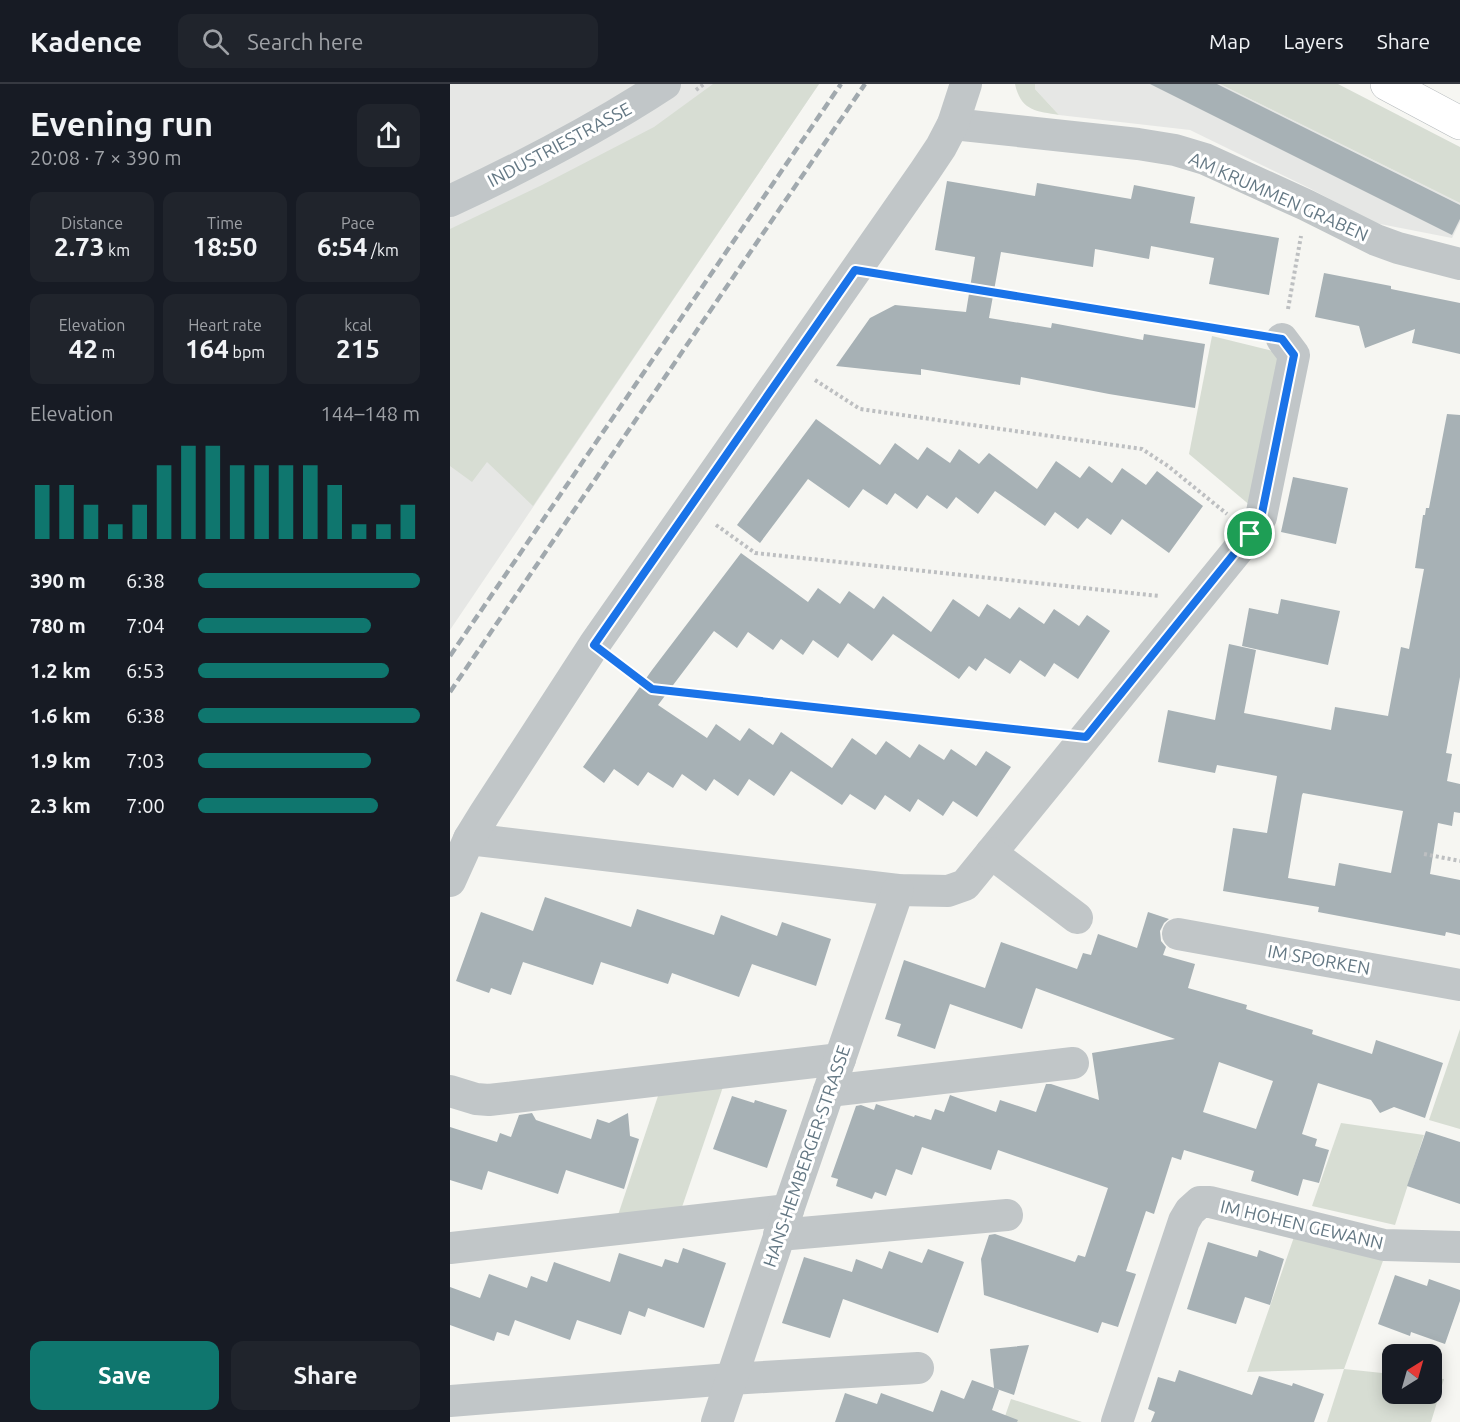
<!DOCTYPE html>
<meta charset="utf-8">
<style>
body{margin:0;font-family:Ubuntu,sans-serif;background:#20242c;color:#f1f3f6;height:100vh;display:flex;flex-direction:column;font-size:22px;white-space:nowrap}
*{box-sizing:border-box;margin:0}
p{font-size:20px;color:#9ea1a6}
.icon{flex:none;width:33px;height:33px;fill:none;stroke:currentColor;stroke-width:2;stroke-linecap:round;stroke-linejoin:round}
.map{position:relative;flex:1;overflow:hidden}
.panel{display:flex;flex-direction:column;background:#171b24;width:450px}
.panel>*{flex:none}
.needle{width:39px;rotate:37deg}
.fabs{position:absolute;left:932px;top:1260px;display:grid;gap:12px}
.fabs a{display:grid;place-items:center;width:60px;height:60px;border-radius:12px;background:#171b24;box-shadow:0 3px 15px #0003;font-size:30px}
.pin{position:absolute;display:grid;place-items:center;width:51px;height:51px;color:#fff;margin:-26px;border:3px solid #fff;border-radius:50%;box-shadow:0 2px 6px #0007}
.round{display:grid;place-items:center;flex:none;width:63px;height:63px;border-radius:12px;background:#20242c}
.overview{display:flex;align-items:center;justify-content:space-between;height:102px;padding:0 30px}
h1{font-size:33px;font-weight:700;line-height:45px}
.stats{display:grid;grid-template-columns:repeat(3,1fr);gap:9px;height:102px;padding:6px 30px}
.stats div{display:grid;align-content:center;border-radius:12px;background:#20242c;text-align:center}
.stats b{font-size:26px;font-weight:700}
.stats small{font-size:16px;font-weight:400}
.stats p{font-size:16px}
.chart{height:168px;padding:12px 30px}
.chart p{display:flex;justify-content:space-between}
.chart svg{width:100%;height:108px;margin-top:6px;stroke:#0f766e;stroke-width:6}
.action{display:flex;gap:12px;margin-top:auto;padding:12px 30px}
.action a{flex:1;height:69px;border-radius:12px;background:#0f766e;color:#fff;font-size:24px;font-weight:700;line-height:69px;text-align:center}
.action a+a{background:#20242c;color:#f1f3f6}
ul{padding:0 30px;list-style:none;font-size:20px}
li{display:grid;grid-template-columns:96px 72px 1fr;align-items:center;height:45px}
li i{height:15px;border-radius:8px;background:#0f766e}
header{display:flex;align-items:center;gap:36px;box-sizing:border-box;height:84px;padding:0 30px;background:#171b24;border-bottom:2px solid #363941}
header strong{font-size:28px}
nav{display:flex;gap:33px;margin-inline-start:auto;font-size:21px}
.search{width:420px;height:54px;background:#20242c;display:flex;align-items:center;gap:15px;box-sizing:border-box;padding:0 21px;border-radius:12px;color:#9ea1a6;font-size:22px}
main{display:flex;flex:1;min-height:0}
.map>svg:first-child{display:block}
</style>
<header>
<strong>Kadence</strong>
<div class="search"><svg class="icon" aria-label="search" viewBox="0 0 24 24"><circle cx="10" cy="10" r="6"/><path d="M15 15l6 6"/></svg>Search here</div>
<nav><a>Map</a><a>Layers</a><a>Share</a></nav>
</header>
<main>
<section class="panel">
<div class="overview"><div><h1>Evening run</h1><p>20:08 · 7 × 390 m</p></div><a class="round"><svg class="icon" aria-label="share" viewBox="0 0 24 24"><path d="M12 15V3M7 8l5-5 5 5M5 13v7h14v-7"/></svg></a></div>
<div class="stats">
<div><p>Distance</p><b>2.73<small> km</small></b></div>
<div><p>Time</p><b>18:50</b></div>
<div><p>Pace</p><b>6:54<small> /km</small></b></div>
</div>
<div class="stats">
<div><p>Elevation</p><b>42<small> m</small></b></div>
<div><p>Heart rate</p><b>164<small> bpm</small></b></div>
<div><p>kcal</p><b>215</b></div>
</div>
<div class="chart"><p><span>Elevation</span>144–148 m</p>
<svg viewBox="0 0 160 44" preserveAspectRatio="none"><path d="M5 44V22M15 44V22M25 44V30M35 44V38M45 44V30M55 44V14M65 44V6M75 44V6M85 44V14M95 44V14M105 44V14M115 44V14M125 44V22M135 44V38M145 44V38M155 44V30"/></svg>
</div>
<ul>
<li><b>390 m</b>6:38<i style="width:100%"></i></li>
<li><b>780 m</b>7:04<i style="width:78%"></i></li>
<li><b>1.2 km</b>6:53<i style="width:86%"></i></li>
<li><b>1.6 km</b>6:38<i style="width:100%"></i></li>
<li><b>1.9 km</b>7:03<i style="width:78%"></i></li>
<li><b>2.3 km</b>7:00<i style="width:81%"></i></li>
</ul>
<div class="action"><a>Save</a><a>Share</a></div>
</section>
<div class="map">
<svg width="1010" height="1338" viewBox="0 0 1010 1338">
<rect width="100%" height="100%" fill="#f6f6f2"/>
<g fill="#e6e7e5">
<path d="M 0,0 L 369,0 L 0,546 Z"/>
<path d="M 585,0 L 770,0 L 1010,119 L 1010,138 L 1002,154 L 925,139 L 859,104 L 740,46 L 609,31 L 585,5 Z"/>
</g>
<g fill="#d7ddd3">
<path d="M 263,0 L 369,0 L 83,422 L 37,378 L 22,398 L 0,382 L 0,145 L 92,101 L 204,43 Z"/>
<path d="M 565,0 L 585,0 L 585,5 L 609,31 C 586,27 571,27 565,0 Z"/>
<path d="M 770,0 L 888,0 L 1010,63 L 1010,119 Z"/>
<path d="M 762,252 L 835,270 L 802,423 L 739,370 Z"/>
<path d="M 1010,945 L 1010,1045 L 979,1036 Z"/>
<path d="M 276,994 L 231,1126 L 167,1134 L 211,1003 Z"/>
<path d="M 891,1039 L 974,1051 L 945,1141 L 862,1122 Z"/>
<path d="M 844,1153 L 934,1174 L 894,1285 L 942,1290 L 942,1310 L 981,1310 L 981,1294 L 994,1295 L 981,1338 L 877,1338 L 894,1285 L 797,1288 Z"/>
<path d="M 561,1315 L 632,1338 L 553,1338 Z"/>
</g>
<g fill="#a7b1b5" fill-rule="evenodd">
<path d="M 700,0 L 767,0 L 1010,121 L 1010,135 L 1002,151 Z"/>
<path d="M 497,97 L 585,112 L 587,99 L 681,115 L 684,101 L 745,113 L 740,139 L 829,154 L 819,211 L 759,200 L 764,174 L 701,162 L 699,175 L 645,165 L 643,183 L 551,168 L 539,234 L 601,244 L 602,239 L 693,256 L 694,250 L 755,260 L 745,324 L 659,310 L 571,293 L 570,301 L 471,285 L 471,291 L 386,282 L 420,234 L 445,221 L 516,228 L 525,173 L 485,166 Z"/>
<path d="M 874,189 L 941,202 L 941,205 L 1010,219 L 1010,270 L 962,259 L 965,245 L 915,264 L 909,242 L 865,233 Z"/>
<path d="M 997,330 L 1010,331 L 1010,593 L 996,669 L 1002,670 L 997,697 L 1010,700 L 1010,729 L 1004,728 L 1002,742 L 988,739 L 980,790 L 1010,796 L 1010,851 L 996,848 L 995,852 L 868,828 L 869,823 L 773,807 L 783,744 L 817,749 L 827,692 L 767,681 L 765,689 L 708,678 L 718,626 L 765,636 L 779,560 L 806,566 L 794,629 L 881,646 L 885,623 L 938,632 L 951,563 L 959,565 L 974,485 L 965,484 L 973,431 L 975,431 L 976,424 L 979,424 ZM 853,709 L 953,727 L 941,789 L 889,779 L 885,802 L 838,794 L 852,711 Z"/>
<path d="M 366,335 L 430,381 L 445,359 L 468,376 L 477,363 L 500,379 L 509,365 L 529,380 L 539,369 L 587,405 L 606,377 L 630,394 L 639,382 L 662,399 L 672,384 L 696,401 L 707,387 L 753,422 L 719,469 L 672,435 L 661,451 L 637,434 L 628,445 L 605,428 L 595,442 L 545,407 L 528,430 L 506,413 L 497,425 L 477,411 L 467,425 L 445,409 L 437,421 L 413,405 L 399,424 L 358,395 L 310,459 L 287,441 Z"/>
<path d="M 843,393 L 898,404 L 886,460 L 831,448 Z"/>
<path d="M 291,469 L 358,518 L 368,504 L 390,520 L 399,507 L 424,525 L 433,512 L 481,548 L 503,515 L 529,533 L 537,520 L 560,535 L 569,523 L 594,540 L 604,525 L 629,542 L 637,531 L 660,547 L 628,595 L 604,579 L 595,593 L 570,576 L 560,590 L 535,574 L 526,587 L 519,582 L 509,595 L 443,550 L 422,577 L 398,559 L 388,574 L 363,556 L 353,571 L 331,555 L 323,566 L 298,548 L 287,564 L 264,547 L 208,621 L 257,654 L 266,640 L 290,657 L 299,644 L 323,661 L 331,648 L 382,684 L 402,654 L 426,671 L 436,657 L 460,674 L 469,660 L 494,676 L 501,665 L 526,682 L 536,667 L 561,683 L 527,733 L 503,717 L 493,732 L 468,715 L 460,728 L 435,711 L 425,726 L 400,710 L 392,721 L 341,687 L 324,712 L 299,695 L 288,712 L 264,695 L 256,707 L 232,690 L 223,704 L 198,688 L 188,702 L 164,685 L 154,699 L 133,683 L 202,586 Z"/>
<path d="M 831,515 L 890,527 L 878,581 L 792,562 L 799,524 L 828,530 Z"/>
<path d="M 95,813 L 181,843 L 187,825 L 264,851 L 271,831 L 327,852 L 332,838 L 381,855 L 366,902 L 302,880 L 289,913 L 222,889 L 218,900 L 151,878 L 143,901 L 73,878 L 61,911 L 41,904 L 39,909 L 6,897 L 31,828 L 83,847 Z"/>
<path d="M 698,828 L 719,835 L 714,839 L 710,847 L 711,857 L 716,863 L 713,871 L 745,880 L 738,904 L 797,921 L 796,925 L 863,946 L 862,950 L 922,970 L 926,956 L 993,979 L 975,1034 L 944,1023 L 930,1029 L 921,1016 L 868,999 L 852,1050 L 867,1055 L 865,1062 L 879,1066 L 869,1099 L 853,1095 L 848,1112 L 801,1097 L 804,1087 L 734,1066 L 731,1076 L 722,1073 L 704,1130 L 696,1127 L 676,1187 L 686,1190 L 668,1243 L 652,1238 L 648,1249 L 534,1211 L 531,1175 L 539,1151 L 545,1150 L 625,1178 L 628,1171 L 635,1173 L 658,1104 L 548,1066 L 541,1086 L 472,1063 L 462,1091 L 446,1085 L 436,1112 L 425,1108 L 422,1115 L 386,1102 L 388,1095 L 381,1093 L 406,1022 L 411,1021 L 424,1026 L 426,1020 L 464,1033 L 465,1031 L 481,1036 L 485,1025 L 494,1028 L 500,1011 L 546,1028 L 550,1016 L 586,1028 L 596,1000 L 601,1000 L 649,1016 L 642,969 L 725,955 L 586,904 L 572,945 L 500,920 L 485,965 L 447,952 L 451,940 L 435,935 L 454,876 L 535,904 L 551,858 L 627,885 L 633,869 L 641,871 L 648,850 L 687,864 ZM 769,978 L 823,997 L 806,1045 L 753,1028 Z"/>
<path d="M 282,1012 L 304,1019 L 305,1016 L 337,1026 L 317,1084 L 263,1065 Z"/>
<path d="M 82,1029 L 86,1036 L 141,1055 L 147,1035 L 159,1039 L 178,1029 L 180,1052 L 189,1055 L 174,1105 L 116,1086 L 108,1110 L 38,1087 L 32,1106 L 0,1096 L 0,1043 L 47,1058 L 50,1049 L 61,1053 L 69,1031 Z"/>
<path d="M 976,1047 L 1010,1058 L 1010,1120 L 957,1102 Z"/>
<path d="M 758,1158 L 807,1173 L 809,1166 L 834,1175 L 820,1221 L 795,1213 L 786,1240 L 737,1225 Z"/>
<path d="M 233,1164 L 276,1179 L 254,1244 L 198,1224 L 195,1233 L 179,1227 L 171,1251 L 127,1236 L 120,1256 L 65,1236 L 59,1252 L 47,1248 L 44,1257 L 0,1241 L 0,1203 L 30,1214 L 39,1190 L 77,1204 L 81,1192 L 97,1198 L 104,1178 L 160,1198 L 169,1169 L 212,1183 L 215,1175 L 228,1179 Z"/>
<path d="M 478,1165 L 514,1178 L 488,1249 L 393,1215 L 380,1254 L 332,1239 L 354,1173 L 402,1188 L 406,1175 L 432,1185 L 439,1167 L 472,1179 Z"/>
<path d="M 945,1191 L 977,1202 L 979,1195 L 1010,1206 L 1010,1217 L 995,1260 L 961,1248 L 960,1252 L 928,1240 Z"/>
<path d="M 579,1261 L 564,1311 L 544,1304 L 549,1306 L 542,1326 L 568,1336 L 567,1338 L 385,1338 L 395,1309 L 427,1320 L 431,1309 L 483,1328 L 491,1306 L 514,1315 L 522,1296 L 544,1304 L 540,1265 Z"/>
<path d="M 729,1286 L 802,1311 L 809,1292 L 842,1302 L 843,1299 L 874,1310 L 864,1338 L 701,1338 L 705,1328 L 698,1325 L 708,1293 L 725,1298 Z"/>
</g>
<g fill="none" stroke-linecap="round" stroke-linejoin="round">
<g stroke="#b4b9bc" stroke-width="34">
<path id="major" d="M 937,0 L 1010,39"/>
</g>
<g stroke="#bdbfc1" stroke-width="4" stroke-dasharray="3 3" stroke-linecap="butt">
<path d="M 246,6 L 254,0"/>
<path d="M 442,192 L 802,250"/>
<path d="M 838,225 L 851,152"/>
<path d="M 365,296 L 410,325 L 692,365 L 718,382 L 777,430"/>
<path d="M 266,441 L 305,469 L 709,512"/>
<path d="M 168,580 L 202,605 L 597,649"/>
<path d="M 974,770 L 1010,777"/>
</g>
<g stroke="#c1c6c8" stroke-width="32">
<path d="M 503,40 L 688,60 L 725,66 L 755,75 L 856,121 L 926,156 L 948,164 L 1010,180"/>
<path d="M 0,117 C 73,83 148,44 215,0"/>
<path d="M 19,755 L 448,806 L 498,807 L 515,801 L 800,451 L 811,433 L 844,271 L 832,255"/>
<path d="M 541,769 L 627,834"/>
<path d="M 0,797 L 19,755 L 35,729 L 144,561 L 475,87 L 491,63 L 503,40 L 516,0"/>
<path d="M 728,850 L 1010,901"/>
<path d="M 0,1007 L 26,1015 L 39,1016 L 390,975"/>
<path d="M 379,1007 L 623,979"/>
<path d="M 329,1151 L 557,1131"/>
<path d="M 0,1164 L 338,1126"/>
<path d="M 0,1317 L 280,1295 L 468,1284"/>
<path d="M 267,1338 L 338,1126 L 448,806"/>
<path d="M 667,1338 L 734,1137 L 740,1127 L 750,1118 L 760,1118 L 934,1161 L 1010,1163"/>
</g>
<use href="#major" stroke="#fff" stroke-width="33"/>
<g stroke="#a1a9ae" stroke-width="4.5" stroke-dasharray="9 4.5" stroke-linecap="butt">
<path d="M 0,572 L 391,0"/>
<path d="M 0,608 L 415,0"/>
</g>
</g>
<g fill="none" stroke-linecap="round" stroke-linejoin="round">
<g stroke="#fff" stroke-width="12">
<path id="route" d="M 405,186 L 832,255 L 844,271 L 811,434 L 800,450 L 636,653 L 202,605 L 144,561 Z"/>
</g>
<use href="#route" stroke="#1a73e8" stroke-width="8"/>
</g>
<g text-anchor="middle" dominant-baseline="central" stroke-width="6" stroke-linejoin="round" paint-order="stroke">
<g font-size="18" fill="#647884" stroke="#fff">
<text transform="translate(109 60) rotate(-28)">INDUSTRIESTRASSE</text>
<text transform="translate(829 112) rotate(24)">AM KRUMMEN GRABEN</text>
<text transform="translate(869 875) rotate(10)">IM SPORKEN</text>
<text transform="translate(356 1072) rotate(-71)">HANS-HEMBERGER-STRASSE</text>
<text transform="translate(852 1140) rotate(13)">IM HOHEN GEWANN</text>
</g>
</g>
</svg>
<div class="fabs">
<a><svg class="needle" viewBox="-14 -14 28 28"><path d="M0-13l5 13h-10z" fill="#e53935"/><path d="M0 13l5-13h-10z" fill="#9ea1a6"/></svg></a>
</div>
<div class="pin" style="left:800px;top:450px;background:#1e9e55"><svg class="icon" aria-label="arrive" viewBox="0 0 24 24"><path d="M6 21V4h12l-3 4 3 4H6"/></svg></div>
</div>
</main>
